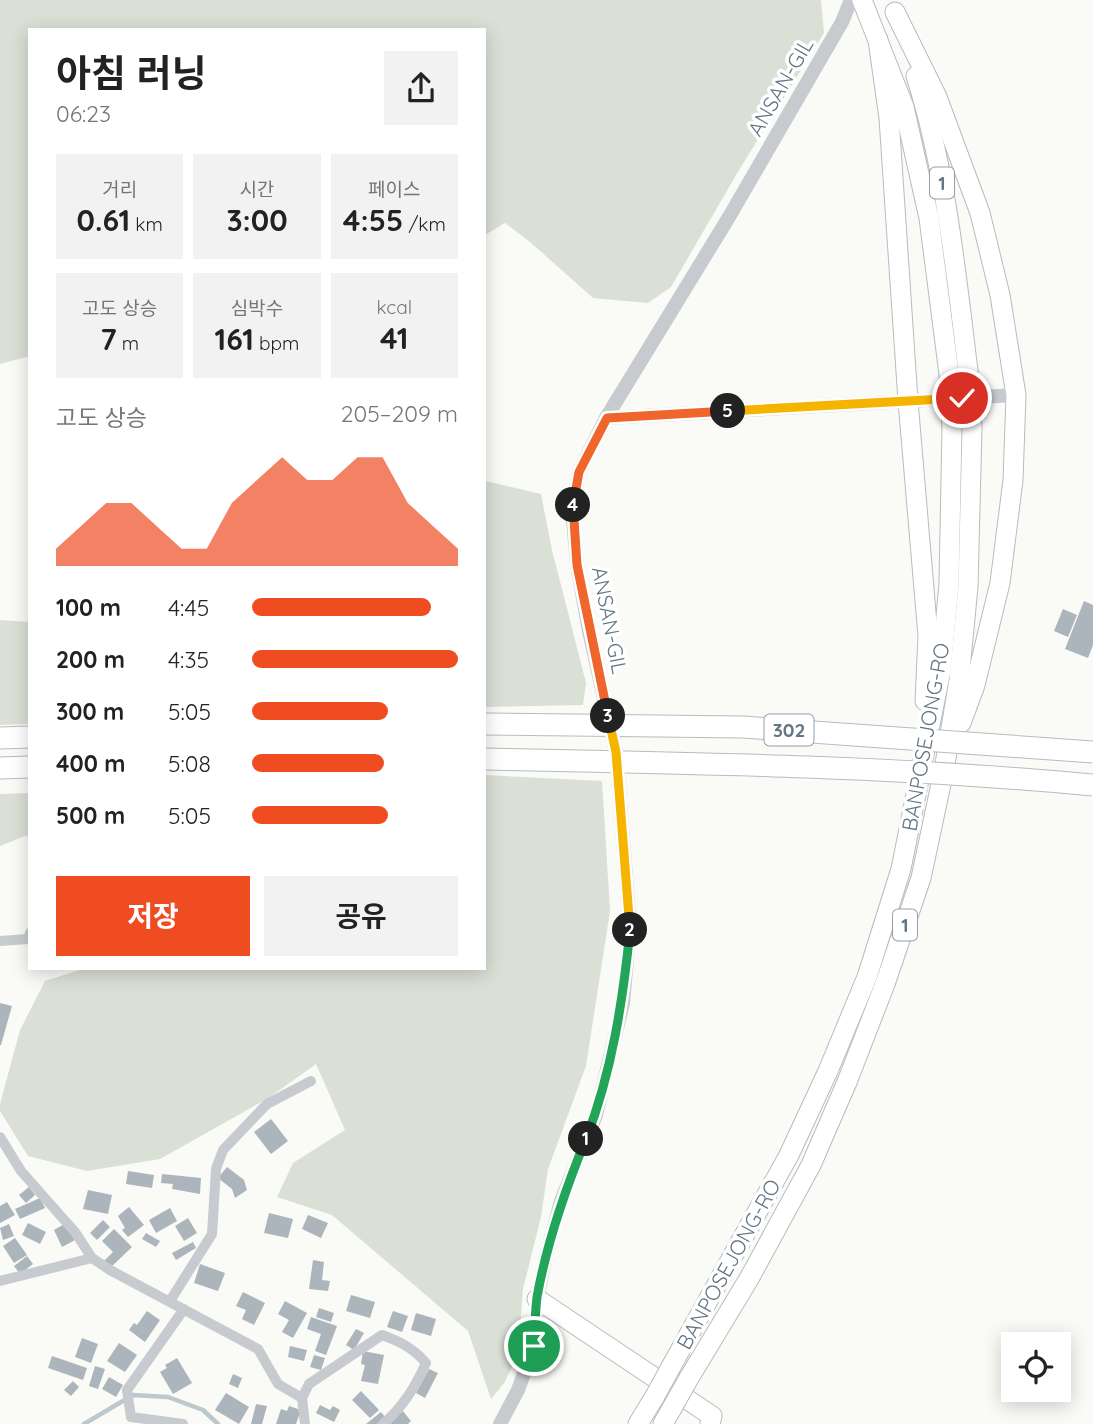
<!DOCTYPE html>
<html lang="ko">
<meta charset="utf-8">
<style>
body{margin:0;font-family:Quicksand,"Noto Sans KR",sans-serif;background:#f2f2f2;color:#222;height:100vh;display:flex;flex-direction:column;font-size:26px;white-space:nowrap}
*{box-sizing:border-box;margin:0}
p{font-size:23px;color:#767676}
.icon{flex:none;width:38px;height:38px;fill:none;stroke:currentColor;stroke-width:2;stroke-linecap:round;stroke-linejoin:round}
.map{position:relative;flex:1;overflow:hidden}
.details{position:absolute;left:28px;top:28px;width:458px;height:942px;display:flex;flex-direction:column;background:#fff;border-radius:0px;box-shadow:0 4px 18px #0003}
.details>*{flex:none}
.buttons{position:absolute;left:1001px;top:1332px;display:grid;gap:14px}
.buttons a{display:grid;place-items:center;width:70px;height:70px;border-radius:0px;background:#fff;box-shadow:0 4px 18px #0003;font-size:35px}
.pin{position:absolute;display:grid;place-items:center;width:60px;height:60px;color:#fff;margin:-30px;border:4px solid #fff;border-radius:50%;box-shadow:0 2px 7px #0007}
.km{position:absolute;width:35px;height:35px;margin:-18px;border-radius:50%;background:#222;color:#fff;font-size:19px;line-height:35px;text-align:center}
.round{display:grid;place-items:center;flex:none;width:74px;height:74px;border-radius:0px;background:#f2f2f2}
.overview{display:flex;align-items:center;justify-content:space-between;height:119px;padding:0 28px}
h1{font-size:38px;font-weight:700;line-height:52px}
.figures{display:grid;grid-template-columns:repeat(3,1fr);gap:10px;height:119px;padding:7px 28px}
.figures div{display:grid;align-content:center;border-radius:0px;background:#f2f2f2;text-align:center}
.figures b{font-size:30px;font-weight:700}
.figures small{font-size:19px;font-weight:400}
.figures p{font-size:19px}
.chart{height:196px;padding:14px 28px}
.chart p{display:flex;justify-content:space-between}
.chart svg{width:100%;height:126px;margin-top:7px;fill:#ef4c22;opacity:.7}
.primary-button{display:flex;gap:14px;margin-top:auto;padding:14px 28px}
.primary-button a{flex:1;height:80px;border-radius:0px;background:#ef4c22;color:#fff;font-size:28px;font-weight:700;line-height:80px;text-align:center}
.primary-button a+a{background:#f2f2f2;color:#222}
ul{padding:0 28px;list-style:none;font-size:23px}
li{display:grid;grid-template-columns:112px 84px 1fr;align-items:center;height:52px}
li i{height:18px;border-radius:9px;background:#ef4c22}
.map>svg:first-child{display:block}
</style>
<div class="map">
<svg width="1093" height="1424" viewBox="0 0 1093 1424">
<rect width="100%" height="100%" fill="#fafaf7"/>
<g fill="#dae0d6">
<path d="M 0,0 L 821,0 L 824,33 L 739,170 L 671,287 L 648,303 L 593,298 L 530,242 L 505,223 L 485,235 L 485,30 L 30,30 L 30,356 L 0,364 Z"/>
<path d="M 485,481 L 541,494 L 552,550 L 586,683 L 583,705 L 485,707 Z"/>
<path d="M 0,620 L 30,622 L 30,724 L 0,725 Z"/>
<path d="M 485,775 L 602,781 L 610,911 L 586,1066 L 548,1169 L 541,1217 L 523,1289 L 518,1355 L 504,1383 L 491,1399 L 468,1331 L 332,1215 L 277,1197 L 293,1163 L 345,1130 L 316,1064 L 270,1097 L 160,1159 L 87,1171 L 28,1156 L 0,1111 L 0,1104 L 20,1030 L 45,981 L 86,968 L 485,968 Z"/>
<path d="M 30,793 L 30,837 L 25,836 L 0,846 L 0,794 Z"/>
</g>
<g fill="none" stroke-linecap="round" stroke-linejoin="round">
<path stroke="#bbc9cc" stroke-width="4.5" d="M 84,1424 L 133,1395 L 168,1397 L 203,1410 L 218,1424"/>
</g>
<g fill="#abb5bb">
<path d="M 1084,601 L 1093,605 L 1093,645 L 1088,658 L 1065,649 Z"/>
<path d="M 1063,609 L 1077,615 L 1068,637 L 1054,631 Z"/>
<path d="M 0,1003 L 12,1006 L 1,1045 L 0,1045 Z"/>
<path d="M 271,1119 L 288,1141 L 271,1154 L 254,1132 Z"/>
<path d="M 227,1167 L 244,1180 L 247,1190 L 235,1198 L 232,1189 L 218,1178 Z"/>
<path d="M 128,1171 L 154,1175 L 152,1188 L 126,1184 Z"/>
<path d="M 162,1174 L 201,1178 L 200,1194 L 172,1189 L 173,1184 L 161,1183 Z"/>
<path d="M 29,1187 L 35,1195 L 26,1203 L 19,1195 Z"/>
<path d="M 88,1190 L 112,1195 L 108,1214 L 83,1209 Z"/>
<path d="M 40,1198 L 45,1208 L 20,1219 L 15,1209 Z"/>
<path d="M 7,1202 L 15,1215 L 0,1223 L 0,1206 Z"/>
<path d="M 129,1207 L 144,1225 L 128,1237 L 122,1230 L 125,1228 L 118,1216 Z"/>
<path d="M 170,1208 L 177,1221 L 156,1233 L 149,1220 Z"/>
<path d="M 269,1213 L 293,1219 L 288,1238 L 264,1233 Z"/>
<path d="M 308,1215 L 328,1223 L 321,1238 L 302,1229 Z"/>
<path d="M 188,1218 L 197,1233 L 184,1241 L 175,1226 Z"/>
<path d="M 103,1220 L 110,1227 L 97,1240 L 90,1233 Z"/>
<path d="M 28,1223 L 46,1232 L 40,1244 L 22,1235 Z"/>
<path d="M 66,1223 L 75,1240 L 62,1247 L 54,1230 Z"/>
<path d="M 9,1224 L 14,1236 L 3,1240 L 0,1228 Z"/>
<path d="M 114,1229 L 132,1247 L 110,1268 L 104,1261 L 113,1252 L 102,1241 Z"/>
<path d="M 146,1233 L 160,1241 L 156,1247 L 142,1239 Z"/>
<path d="M 15,1238 L 27,1255 L 14,1263 L 3,1246 Z"/>
<path d="M 193,1242 L 196,1248 L 176,1260 L 172,1253 Z"/>
<path d="M 27,1256 L 33,1264 L 20,1274 L 14,1266 Z"/>
<path d="M 313,1260 L 324,1262 L 322,1280 L 330,1281 L 328,1291 L 309,1289 Z"/>
<path d="M 200,1264 L 225,1273 L 218,1291 L 194,1283 Z"/>
<path d="M 243,1292 L 265,1303 L 254,1325 L 242,1319 L 246,1310 L 236,1306 Z"/>
<path d="M 351,1295 L 375,1302 L 370,1318 L 346,1311 Z"/>
<path d="M 285,1301 L 307,1313 L 293,1338 L 282,1332 L 289,1320 L 278,1314 Z"/>
<path d="M 319,1308 L 334,1313 L 331,1322 L 316,1317 Z"/>
<path d="M 147,1311 L 160,1320 L 145,1342 L 129,1330 L 134,1323 L 137,1325 Z"/>
<path d="M 393,1311 L 408,1316 L 402,1332 L 387,1327 Z"/>
<path d="M 416,1313 L 436,1319 L 431,1336 L 411,1330 Z"/>
<path d="M 311,1317 L 337,1326 L 326,1355 L 315,1351 L 321,1334 L 307,1329 Z"/>
<path d="M 356,1329 L 364,1333 L 354,1350 L 346,1345 Z"/>
<path d="M 82,1338 L 98,1344 L 91,1363 L 75,1357 Z"/>
<path d="M 119,1343 L 137,1355 L 125,1372 L 107,1361 Z"/>
<path d="M 290,1346 L 307,1350 L 304,1361 L 288,1357 Z"/>
<path d="M 363,1351 L 384,1355 L 378,1384 L 361,1381 L 365,1365 L 361,1364 Z"/>
<path d="M 314,1355 L 325,1358 L 321,1370 L 310,1367 Z"/>
<path d="M 52,1356 L 87,1368 L 83,1380 L 48,1368 Z"/>
<path d="M 177,1358 L 192,1383 L 173,1394 L 160,1372 L 167,1368 L 165,1365 Z"/>
<path d="M 95,1366 L 105,1369 L 98,1389 L 89,1386 Z"/>
<path d="M 429,1369 L 438,1373 L 425,1398 L 416,1393 Z"/>
<path d="M 233,1374 L 242,1378 L 238,1388 L 229,1384 Z"/>
<path d="M 109,1377 L 123,1385 L 116,1397 L 102,1389 Z"/>
<path d="M 73,1381 L 79,1387 L 71,1396 L 64,1390 Z"/>
<path d="M 361,1391 L 379,1410 L 370,1418 L 352,1400 Z"/>
<path d="M 226,1393 L 249,1407 L 239,1424 L 215,1410 Z"/>
<path d="M 256,1404 L 267,1406 L 262,1424 L 251,1424 Z"/>
<path d="M 320,1405 L 330,1410 L 333,1406 L 340,1410 L 334,1422 L 316,1413 Z"/>
<path d="M 289,1406 L 301,1410 L 296,1424 L 276,1424 L 281,1409 L 287,1411 Z"/>
<path d="M 402,1410 L 411,1421 L 408,1424 L 386,1424 Z"/>
<path d="M 381,1412 L 385,1417 L 377,1424 L 366,1424 Z"/>
</g>
<g fill="none" stroke-linecap="round" stroke-linejoin="round">
<g stroke="#b7bcbf" stroke-width="21">
<g id="trunk">
<path d="M 862,0 L 904,107 L 929,218 L 949,374"/>
<path d="M 895,12 L 937,97 L 980,213 L 1000,295 L 1016,395 L 1013,480 L 1000,583 L 975,685 L 961,723"/>
<path d="M 878,40 L 889,118 L 908,401 L 928,636 L 925,701"/>
<path d="M 916,76 C 946,171 956,272 968,371"/>
<path d="M 537,1299 L 712,1416 L 710,1424"/>
<path d="M 672,1365 L 789,1155 L 828,1071 L 867,977 L 901,869 L 941,670 L 949,584 L 952,428"/>
<path d="M 689,1378 L 750,1277 L 811,1165 L 847,1082 L 885,984 L 921,878 L 944,770 L 959,680 L 968,587 L 972,428"/>
<path d="M 638,1424 L 655,1396"/>
<path d="M 663,1424 L 672,1408"/>
</g>
</g>
<g stroke="#b7bcbf" stroke-width="23">
<g id="motorway">
<path d="M 0,738 L 30,737"/>
<path d="M 0,768 L 30,767"/>
</g>
</g>
<g stroke="#c7cbcf" stroke-width="10">
<path d="M 0,941 L 28,939 L 30,933"/>
<path d="M 0,1137 L 21,1171 L 75,1232 L 92,1258 L 110,1270 L 258,1349 L 278,1384 L 302,1398 L 305,1424"/>
<path d="M 0,1281 L 92,1258"/>
<path d="M 170,1301 L 212,1234 L 216,1169 L 223,1150 L 267,1104 L 311,1081"/>
<path d="M 302,1398 L 309,1384 L 382,1335 C 401,1342 413,1348 426,1363 C 415,1387 403,1407 383,1424"/>
<path d="M 183,1424 L 131,1417 L 127,1390 L 184,1309"/>
</g>
<g stroke="#c7cbcf" stroke-width="14">
<path d="M 606,418 L 1016,395"/>
<path d="M 500,1424 L 518,1390 L 534,1346 L 537,1299 L 546,1256 L 561,1201 L 596,1115 L 623,1003 L 630,927 L 616,752 L 589,631 L 577,565 L 572,509 L 579,472 L 606,418 L 729,217 L 842,22 L 851,0"/>
</g>
<use href="#trunk" stroke="#fff" stroke-width="19"/>
<use href="#motorway" stroke="#fff" stroke-width="21"/>
<g stroke="#b7bcbf" stroke-width="21" stroke-linecap="butt">
<g id="trunk-bridge">
<path d="M 968,371 L 972,428"/>
<path d="M 949,374 L 952,428"/>
<path d="M 655,1396 L 672,1365"/>
<path d="M 672,1408 L 689,1378"/>
</g>
</g>
<g stroke="#b7bcbf" stroke-width="23" stroke-linecap="butt">
<g id="motorway-bridge">
<path d="M 485,724 L 743,727 L 1093,752"/>
<path d="M 485,759 C 688,763 891,766 1093,785"/>
</g>
</g>
<use href="#trunk-bridge" stroke="#fff" stroke-width="19"/>
<use href="#motorway-bridge" stroke="#fff" stroke-width="21"/>
</g>
<g fill="none" stroke-linecap="round" stroke-linejoin="round">
<g stroke="#fff" stroke-width="14">
<path id="split-1" d="M 534,1346 C 535,1330 535,1313 537,1297 C 547,1242 565,1190 586,1139"/>
</g>
<g stroke="#fff" stroke-width="14">
<path id="split-2" d="M 586,1139 C 612,1072 623,1000 630,930"/>
</g>
<g stroke="#fff" stroke-width="14">
<path id="split-3" d="M 608,716 L 616,752 L 630,930"/>
</g>
<g stroke="#fff" stroke-width="14">
<path id="split-4" d="M 573,505 L 577,565 L 608,716"/>
</g>
<g stroke="#fff" stroke-width="14">
<path id="split-5" d="M 573,505 L 579,472 L 607,418 L 728,411"/>
</g>
<g stroke="#fff" stroke-width="14">
<path id="split-6" d="M 728,411 L 962,398"/>
</g>
<use href="#split-1" stroke="#22a559" stroke-width="9"/>
<use href="#split-2" stroke="#22a559" stroke-width="9"/>
<use href="#split-3" stroke="#f5b400" stroke-width="9"/>
<use href="#split-4" stroke="#f0652b" stroke-width="9"/>
<use href="#split-5" stroke="#f0652b" stroke-width="9"/>
<use href="#split-6" stroke="#f5b400" stroke-width="9"/>
</g>
<g text-anchor="middle" dominant-baseline="central" stroke-width="7" stroke-linejoin="round" paint-order="stroke">
<g fill="#fff" stroke="#929fa9" stroke-width="2">
<rect x="930" y="167.5" width="24" height="31" rx="5"/>
<rect x="764.5" y="714.5" width="49" height="31" rx="5"/>
<rect x="893" y="909.5" width="24" height="31" rx="5"/>
</g>
<g font-size="19" font-weight="bold" fill="#637684">
<text x="942" y="183">1</text>
<text x="789" y="730">302</text>
<text x="905" y="925">1</text>
</g>
<g font-size="21" fill="#637684" stroke="#fff">
<text transform="translate(780 87) rotate(-60)">ANSAN-GIL</text>
<text transform="translate(610 620) rotate(79)">ANSAN-GIL</text>
<text transform="translate(925 737) rotate(-80)">BANPOSEJONG-RO</text>
<text transform="translate(728 1264) rotate(-61)">BANPOSEJONG-RO</text>
</g>
</g>
</svg>
<div class="buttons">
<a><svg class="icon" aria-label="locate" viewBox="0 0 24 24"><circle cx="12" cy="12" r="6"/><path d="M12 2v4M12 18v4M2 12h4M18 12h4"/></svg></a>
</div>
<div class="pin" style="left:534px;top:1346px;background:#1e9e55"><svg class="icon" aria-label="arrive" viewBox="0 0 24 24"><path d="M6 21V4h12l-3 4 3 4H6"/></svg></div>
<div class="pin" style="left:962px;top:398px;background:#d93025"><svg class="icon" aria-label="check" viewBox="0 0 24 24"><path d="M5 12l5 5 9-10"/></svg></div>
<b class="km" style="left:586px;top:1139px">1</b>
<b class="km" style="left:630px;top:930px">2</b>
<b class="km" style="left:608px;top:716px">3</b>
<b class="km" style="left:573px;top:505px">4</b>
<b class="km" style="left:728px;top:411px">5</b>
<section class="details">
<div class="overview"><div><h1>아침 러닝</h1><p>06:23</p></div><a class="round"><svg class="icon" aria-label="share" viewBox="0 0 24 24"><path d="M12 15V3M7 8l5-5 5 5M5 13v7h14v-7"/></svg></a></div>
<div class="figures">
<div><p>거리</p><b>0.61<small> km</small></b></div>
<div><p>시간</p><b>3:00</b></div>
<div><p>페이스</p><b>4:55<small> /km</small></b></div>
</div>
<div class="figures">
<div><p>고도 상승</p><b>7<small> m</small></b></div>
<div><p>심박수</p><b>161<small> bpm</small></b></div>
<div><p>kcal</p><b>41</b></div>
</div>
<div class="chart"><p><span>고도 상승</span>205–209 m</p>
<svg viewBox="0 0 160 44" preserveAspectRatio="none"><path d="M0 44V38L10 30L20 22L30 22L40 30L50 38L60 38L70 22L80 14L90 6L100 14L110 14L120 6L130 6L140 22L150 30L160 38V44z"/></svg>
</div>
<ul>
<li><b>100 m</b>4:45<i style="width:87%"></i></li>
<li><b>200 m</b>4:35<i style="width:100%"></i></li>
<li><b>300 m</b>5:05<i style="width:66%"></i></li>
<li><b>400 m</b>5:08<i style="width:64%"></i></li>
<li><b>500 m</b>5:05<i style="width:66%"></i></li>
</ul>
<div class="primary-button"><a>저장</a><a>공유</a></div>
</section>
</div>
